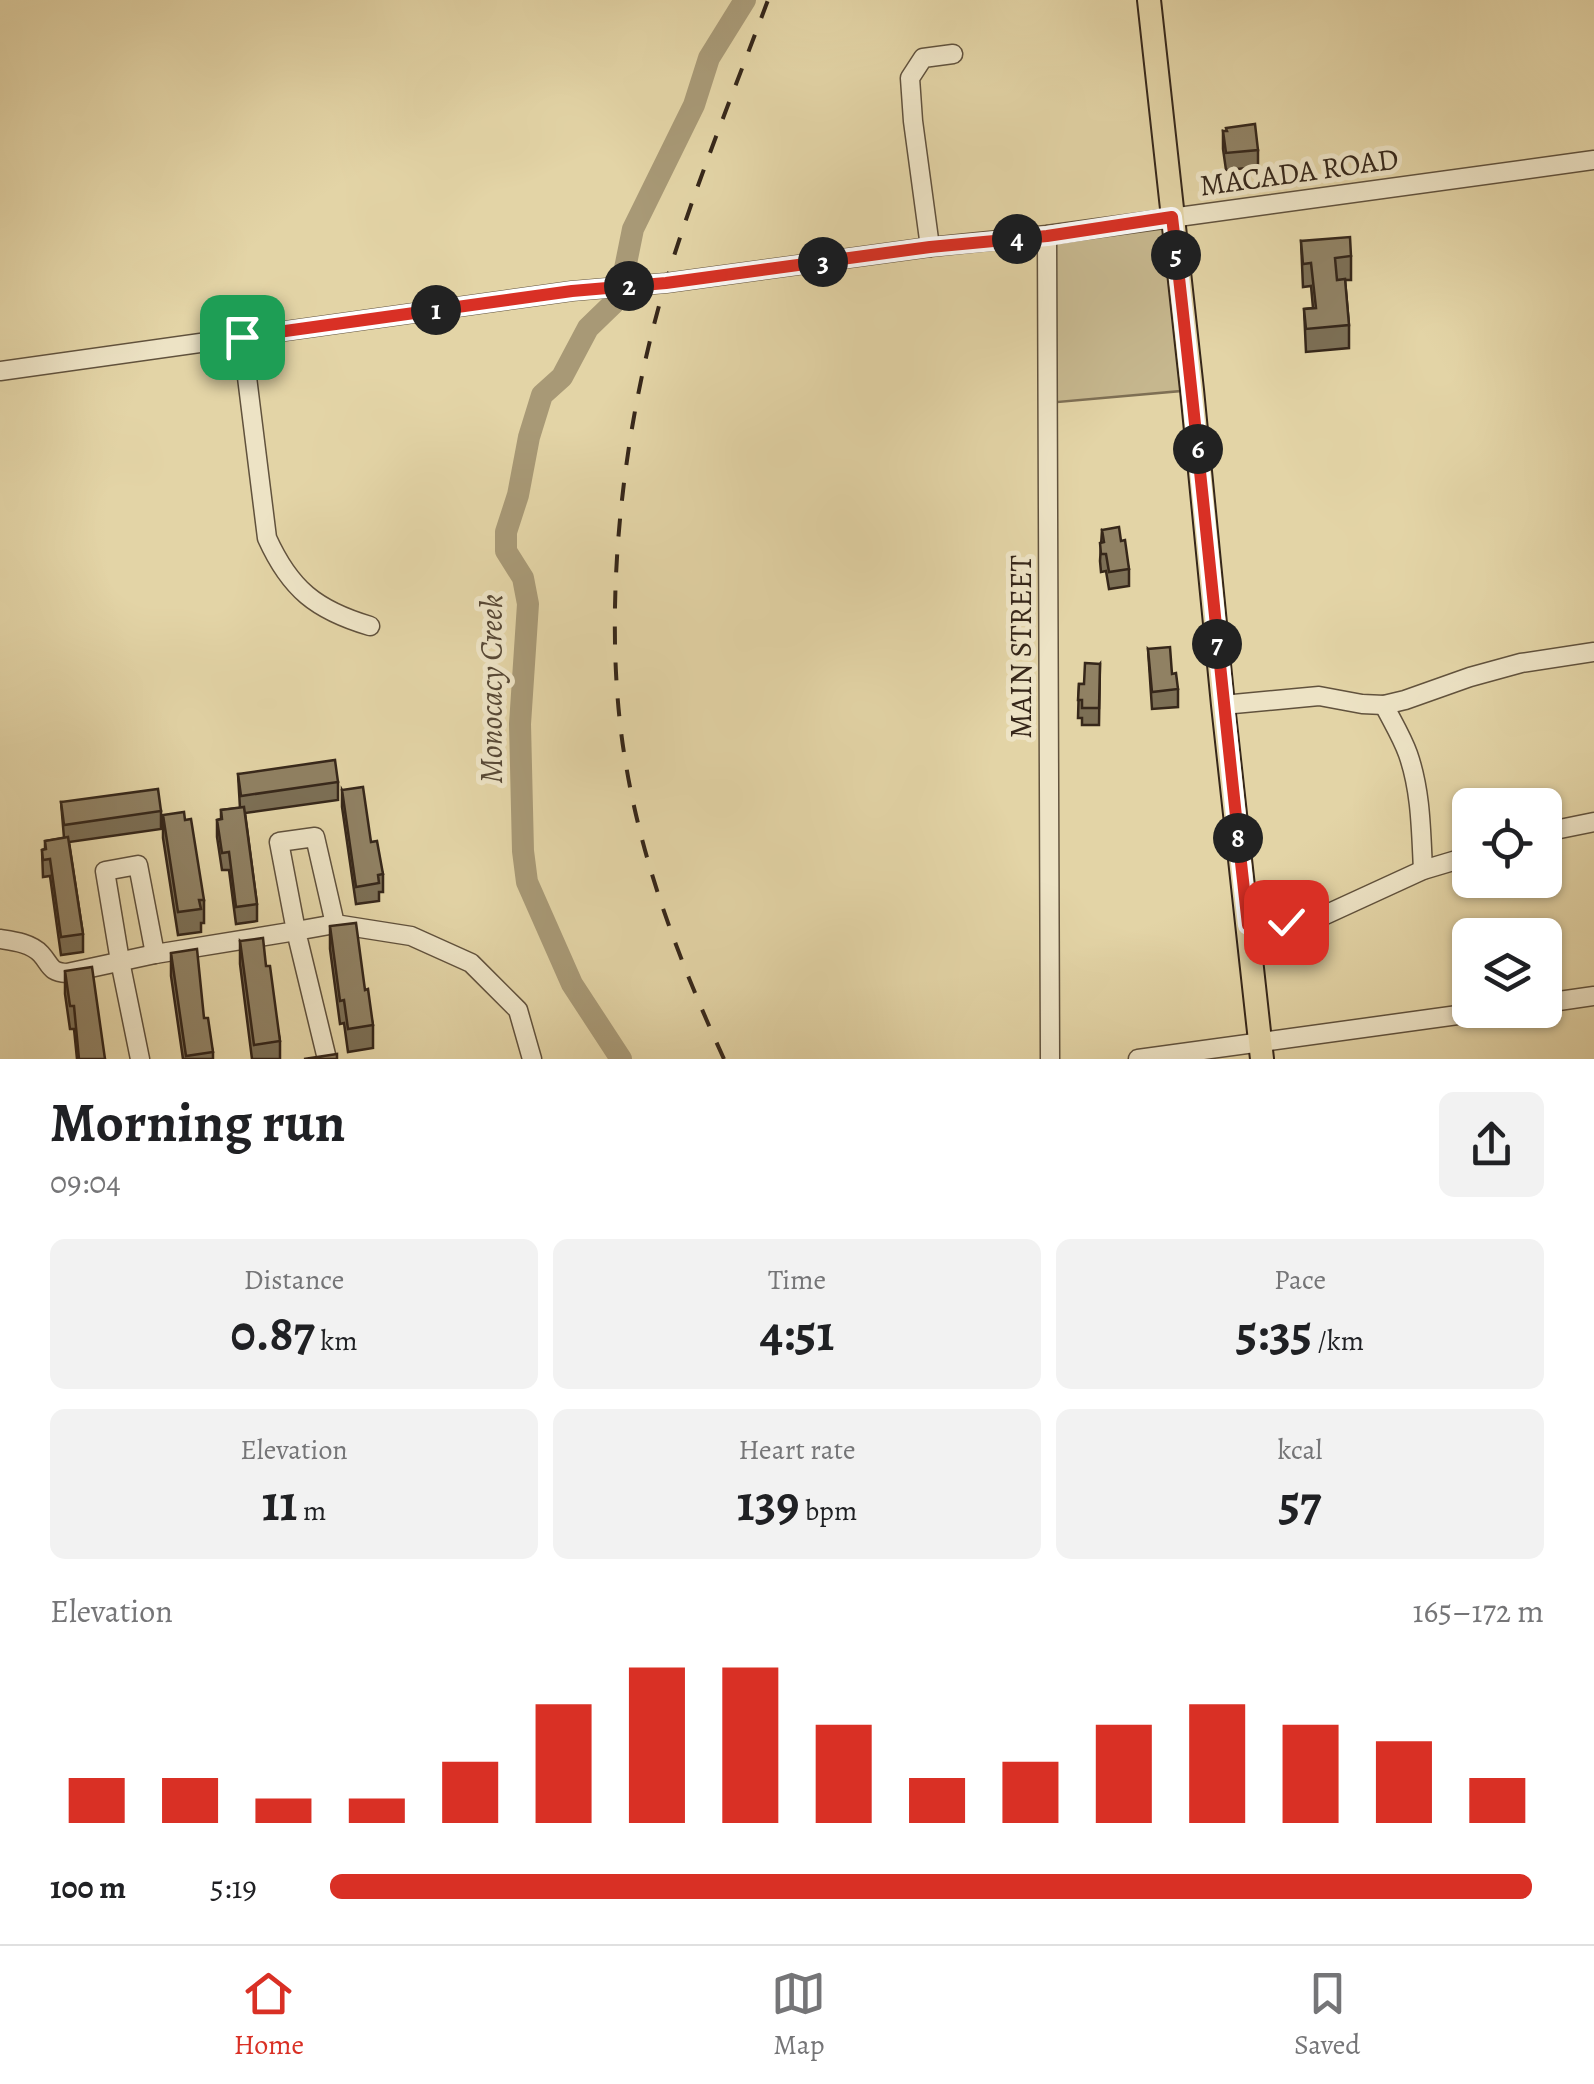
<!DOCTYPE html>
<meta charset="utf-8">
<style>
body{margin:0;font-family:Alegreya,serif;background:#f2f2f2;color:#202124;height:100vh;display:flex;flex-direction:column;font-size:38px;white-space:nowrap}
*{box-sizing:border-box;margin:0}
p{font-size:32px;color:#757577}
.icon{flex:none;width:55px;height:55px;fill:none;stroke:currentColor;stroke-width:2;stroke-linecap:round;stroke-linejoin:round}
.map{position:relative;height:1059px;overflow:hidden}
.details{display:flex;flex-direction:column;background:#fff;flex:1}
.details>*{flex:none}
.buttons{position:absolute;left:1452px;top:788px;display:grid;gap:20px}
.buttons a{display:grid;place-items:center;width:110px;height:110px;border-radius:15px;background:#fff;box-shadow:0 2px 8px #0004;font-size:50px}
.pin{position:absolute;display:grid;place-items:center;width:85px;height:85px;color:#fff;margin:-42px;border-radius:20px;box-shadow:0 5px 15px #0006}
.km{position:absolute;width:50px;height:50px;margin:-25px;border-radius:50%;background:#222;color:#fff;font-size:28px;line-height:50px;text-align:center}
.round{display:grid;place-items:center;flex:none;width:105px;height:105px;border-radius:15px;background:#f2f2f2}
.summary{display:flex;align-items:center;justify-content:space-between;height:170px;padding:0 50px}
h1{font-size:55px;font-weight:600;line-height:75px}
.figures{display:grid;grid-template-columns:repeat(3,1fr);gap:15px;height:170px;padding:10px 50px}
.figures div{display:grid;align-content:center;border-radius:15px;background:#f2f2f2;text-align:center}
.figures b{font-size:50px;font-weight:600}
.figures small{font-size:28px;font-weight:400}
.figures p{font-size:28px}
.chart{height:280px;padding:20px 50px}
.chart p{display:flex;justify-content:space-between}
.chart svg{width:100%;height:180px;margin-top:10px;stroke:#d93025;stroke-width:6}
ul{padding:0 50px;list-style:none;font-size:32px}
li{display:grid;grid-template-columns:160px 120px 1fr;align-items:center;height:75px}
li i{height:25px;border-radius:12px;background:#d93025}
.menu{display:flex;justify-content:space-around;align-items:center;height:140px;border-top:2px solid #e0e0e0;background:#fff;font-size:28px;color:#757577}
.menu a{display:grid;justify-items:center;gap:5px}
.menu .active{color:#d93025}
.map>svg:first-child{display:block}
</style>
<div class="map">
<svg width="1594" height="1059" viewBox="0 0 1594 1059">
<rect width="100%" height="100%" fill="#e3d4a6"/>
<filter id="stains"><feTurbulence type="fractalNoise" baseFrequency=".002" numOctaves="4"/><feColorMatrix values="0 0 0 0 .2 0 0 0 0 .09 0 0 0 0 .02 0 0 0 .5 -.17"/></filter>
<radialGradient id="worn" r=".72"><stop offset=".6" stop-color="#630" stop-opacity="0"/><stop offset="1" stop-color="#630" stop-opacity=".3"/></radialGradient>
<path fill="#c6b78e" stroke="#7e6f54" stroke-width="2.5" d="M 1172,217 L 1192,390 L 1047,403 L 1047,236 Z"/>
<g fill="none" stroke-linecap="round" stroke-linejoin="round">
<path stroke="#a89976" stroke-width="22" d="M 621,1059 L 572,984 L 527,882 L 523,851 L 520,724 L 528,604 L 523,578 L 506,551 L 506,532 L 518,495 L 529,437 L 542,395 L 562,377 L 588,328 L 619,298 L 633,229 L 694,105 L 709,58 L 745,0"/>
<g stroke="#61523d" stroke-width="21">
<g id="minor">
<path d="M 1047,235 L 1050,1059"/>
<path d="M 930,247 L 913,121 L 910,78 L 923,58 L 953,54"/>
<path d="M 242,337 L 267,538 C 290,589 316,610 370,626"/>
<path d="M 0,371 L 572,291 L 666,283 L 930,247 L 1047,235 L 1594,160"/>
<path d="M 1223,705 L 1319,696 L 1362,704 L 1384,705 L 1405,700 L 1470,677 L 1521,663 L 1594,652"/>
<path d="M 1384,705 C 1392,721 1402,737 1408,754 C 1421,791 1421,831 1423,870"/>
<path d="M 1545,832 L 1594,822"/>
<path d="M 1248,925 L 1287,922 L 1325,915 L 1423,870 L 1470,856"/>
<path d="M 0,939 C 13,941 31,943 41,954 C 51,965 49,972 67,973 L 155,954"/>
<path d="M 1545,1003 L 1594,996"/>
<path d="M 140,1059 L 120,961 L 105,871 L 138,865 L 155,954 L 296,931 L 279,842 L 315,837 L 335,924 L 411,936 L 471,963 L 518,1010 L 532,1059"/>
<path d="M 327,1059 L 296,931 L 335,924"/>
<path d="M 1138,1059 L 1494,1010"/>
</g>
</g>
<g stroke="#36271a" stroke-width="26">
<path id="major" d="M 1149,0 L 1192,390 L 1223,705 L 1262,1059"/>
</g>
<use href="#minor" stroke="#ede3c5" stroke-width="18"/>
<use href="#major" stroke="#e3d4a6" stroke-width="22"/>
<path stroke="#36271a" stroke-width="4" stroke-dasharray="18 18" stroke-linecap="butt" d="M 724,1059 C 681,965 643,867 626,765 C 600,616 622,429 665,285 C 694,188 733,94 768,0"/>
</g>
<g fill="#7c6f55" stroke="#36271a" stroke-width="2.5">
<path d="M 1223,131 L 1258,150 L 1258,167 L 1226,170 L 1223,149 Z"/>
<path d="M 1301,241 L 1351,256 L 1351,280 L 1345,280 L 1349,325 L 1349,348 L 1306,352 L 1304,309 L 1313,308 L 1311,286 L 1303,287 Z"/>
<path d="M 1102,530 L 1121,541 L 1129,569 L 1129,586 L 1109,589 L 1106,571 L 1101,572 L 1100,561 Z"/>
<path d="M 1148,649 L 1172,674 L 1178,689 L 1178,707 L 1152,709 Z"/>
<path d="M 1100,664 L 1099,725 L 1082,725 L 1082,718 L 1078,718 L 1079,684 L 1084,684 Z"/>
<path d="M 238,774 L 338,782 L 338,800 L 245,813 L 257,904 L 257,921 L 236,924 L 229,870 L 222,870 L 217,837 L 217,820 L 221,819 L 221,810 L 240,808 Z"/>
<path d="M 342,790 L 371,842 L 383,874 L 383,892 L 379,892 L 379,901 L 356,904 L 342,807 Z"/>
<path d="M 61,802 L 161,811 L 161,829 L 69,842 L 83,934 L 83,952 L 61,955 L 50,876 L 43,877 L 42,850 L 45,849 L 45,841 L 64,838 Z"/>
<path d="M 163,815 L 204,900 L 204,923 L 201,923 L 201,932 L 178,935 L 163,838 Z"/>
<path d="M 330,926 L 365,990 L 373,1025 L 373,1048 L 348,1052 L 344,1023 L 340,1024 L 330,949 Z"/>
<path d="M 240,941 L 266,966 L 280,1041 L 280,1059 L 252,1059 L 240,964 Z"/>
<path d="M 171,953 L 204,1018 L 213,1052 L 213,1059 L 183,1059 L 171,976 Z"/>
<path d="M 65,971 L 105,1059 L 77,1059 L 74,1029 L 70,1029 L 65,994 Z"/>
</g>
<g fill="#908163" stroke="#36271a" stroke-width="2.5">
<path d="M 1255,124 L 1258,150 L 1226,153 L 1223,131 L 1227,131 L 1226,128 Z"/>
<path d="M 1350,237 L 1351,256 L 1335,258 L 1337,280 L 1345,279 L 1349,325 L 1306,329 L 1304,309 L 1316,308 L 1311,263 L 1303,264 L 1301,241 Z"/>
<path d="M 1119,527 L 1121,541 L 1125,540 L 1129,569 L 1109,572 L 1106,554 L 1101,554 L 1100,543 L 1104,542 L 1102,530 Z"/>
<path d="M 1170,647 L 1172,674 L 1176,673 L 1178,689 L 1152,692 L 1148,649 Z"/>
<path d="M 1085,663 L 1100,664 L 1099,708 L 1082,708 L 1082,700 L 1078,700 L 1079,684 L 1084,684 Z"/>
<path d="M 335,760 L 338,782 L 241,796 L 238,774 Z"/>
<path d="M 363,787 L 371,842 L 377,841 L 383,874 L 378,875 L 379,883 L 356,887 L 342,790 Z"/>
<path d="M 158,789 L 161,811 L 64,825 L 61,802 Z"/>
<path d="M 244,807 L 257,904 L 236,907 L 229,852 L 222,853 L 217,820 L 222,819 L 221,810 Z"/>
<path d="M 184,812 L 185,820 L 191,819 L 204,900 L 199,900 L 201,909 L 178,912 L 163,815 Z"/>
<path d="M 68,837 L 83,934 L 61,937 L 50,859 L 43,860 L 42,850 L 46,849 L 45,841 Z"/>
<path d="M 356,923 L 365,990 L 368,989 L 373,1025 L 348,1029 L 344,1000 L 340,1001 L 330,926 Z"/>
<path d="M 263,938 L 266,966 L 270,966 L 280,1041 L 254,1045 L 240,941 Z"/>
<path d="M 197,949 L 204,1018 L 208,1018 L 213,1052 L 186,1056 L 171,953 Z"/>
<path d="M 92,967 L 105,1059 L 79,1059 L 74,1006 L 70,1006 L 65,971 Z"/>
<path d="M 337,1054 L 337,1059 L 304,1059 Z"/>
</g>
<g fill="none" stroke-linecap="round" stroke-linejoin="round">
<g stroke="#fff" stroke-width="20">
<path id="route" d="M 242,337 L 572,291 L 666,283 L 930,247 L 1047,236 L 1172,217 C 1200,453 1221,689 1248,925 L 1286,922"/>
</g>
<use href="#route" stroke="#d93025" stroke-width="12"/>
</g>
<g text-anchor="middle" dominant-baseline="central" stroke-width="10" stroke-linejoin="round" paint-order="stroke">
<g font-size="30" fill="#36271a" stroke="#ede3c5">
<text transform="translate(1299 172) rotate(-8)">MACADA ROAD</text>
<text transform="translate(1021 647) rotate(-90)">MAIN STREET</text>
</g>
<g font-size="32" font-style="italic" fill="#584936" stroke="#ede3c5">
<text transform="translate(491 689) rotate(-90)">Monocacy Creek</text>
</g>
</g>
<rect width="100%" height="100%" filter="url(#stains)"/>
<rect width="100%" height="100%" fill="url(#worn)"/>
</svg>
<div class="buttons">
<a><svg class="icon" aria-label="locate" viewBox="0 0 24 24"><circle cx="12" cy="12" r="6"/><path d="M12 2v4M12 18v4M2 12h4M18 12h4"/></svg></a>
<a><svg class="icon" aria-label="layers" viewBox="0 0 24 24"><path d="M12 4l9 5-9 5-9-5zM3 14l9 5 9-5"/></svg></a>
</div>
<div class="pin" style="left:242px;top:337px;background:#1e9e55"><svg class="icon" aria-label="arrive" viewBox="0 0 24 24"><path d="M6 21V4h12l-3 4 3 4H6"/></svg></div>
<div class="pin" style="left:1286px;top:922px;background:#d93025"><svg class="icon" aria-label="check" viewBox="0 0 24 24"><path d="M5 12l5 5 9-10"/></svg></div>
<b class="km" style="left:436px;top:310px">1</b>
<b class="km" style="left:629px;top:286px">2</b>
<b class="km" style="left:823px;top:262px">3</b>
<b class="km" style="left:1017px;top:239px">4</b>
<b class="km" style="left:1176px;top:255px">5</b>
<b class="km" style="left:1198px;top:449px">6</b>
<b class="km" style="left:1217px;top:644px">7</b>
<b class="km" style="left:1238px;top:838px">8</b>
</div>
<section class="details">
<div class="summary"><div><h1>Morning run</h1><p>09:04</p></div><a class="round"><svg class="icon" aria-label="share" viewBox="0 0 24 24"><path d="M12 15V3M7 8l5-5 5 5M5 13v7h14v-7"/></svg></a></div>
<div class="figures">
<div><p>Distance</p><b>0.87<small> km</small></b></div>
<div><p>Time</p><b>4:51</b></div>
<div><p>Pace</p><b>5:35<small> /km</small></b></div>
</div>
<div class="figures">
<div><p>Elevation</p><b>11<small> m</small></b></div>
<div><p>Heart rate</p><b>139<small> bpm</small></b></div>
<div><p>kcal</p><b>57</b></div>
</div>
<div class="chart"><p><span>Elevation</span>165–172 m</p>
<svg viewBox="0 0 160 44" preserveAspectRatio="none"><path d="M5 44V33M15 44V33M25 44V38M35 44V38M45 44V29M55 44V15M65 44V6M75 44V6M85 44V20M95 44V33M105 44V29M115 44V20M125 44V15M135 44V20M145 44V24M155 44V33"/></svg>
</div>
<ul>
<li><b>100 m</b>5:19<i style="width:99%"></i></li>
</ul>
</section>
<nav class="menu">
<a class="active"><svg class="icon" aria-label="home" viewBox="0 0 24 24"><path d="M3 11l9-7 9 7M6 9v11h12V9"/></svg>Home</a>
<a><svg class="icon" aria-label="map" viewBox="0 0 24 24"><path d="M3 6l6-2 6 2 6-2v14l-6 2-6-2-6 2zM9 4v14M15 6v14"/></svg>Map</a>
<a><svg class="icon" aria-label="saved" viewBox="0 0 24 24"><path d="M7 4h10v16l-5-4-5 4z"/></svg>Saved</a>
</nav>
